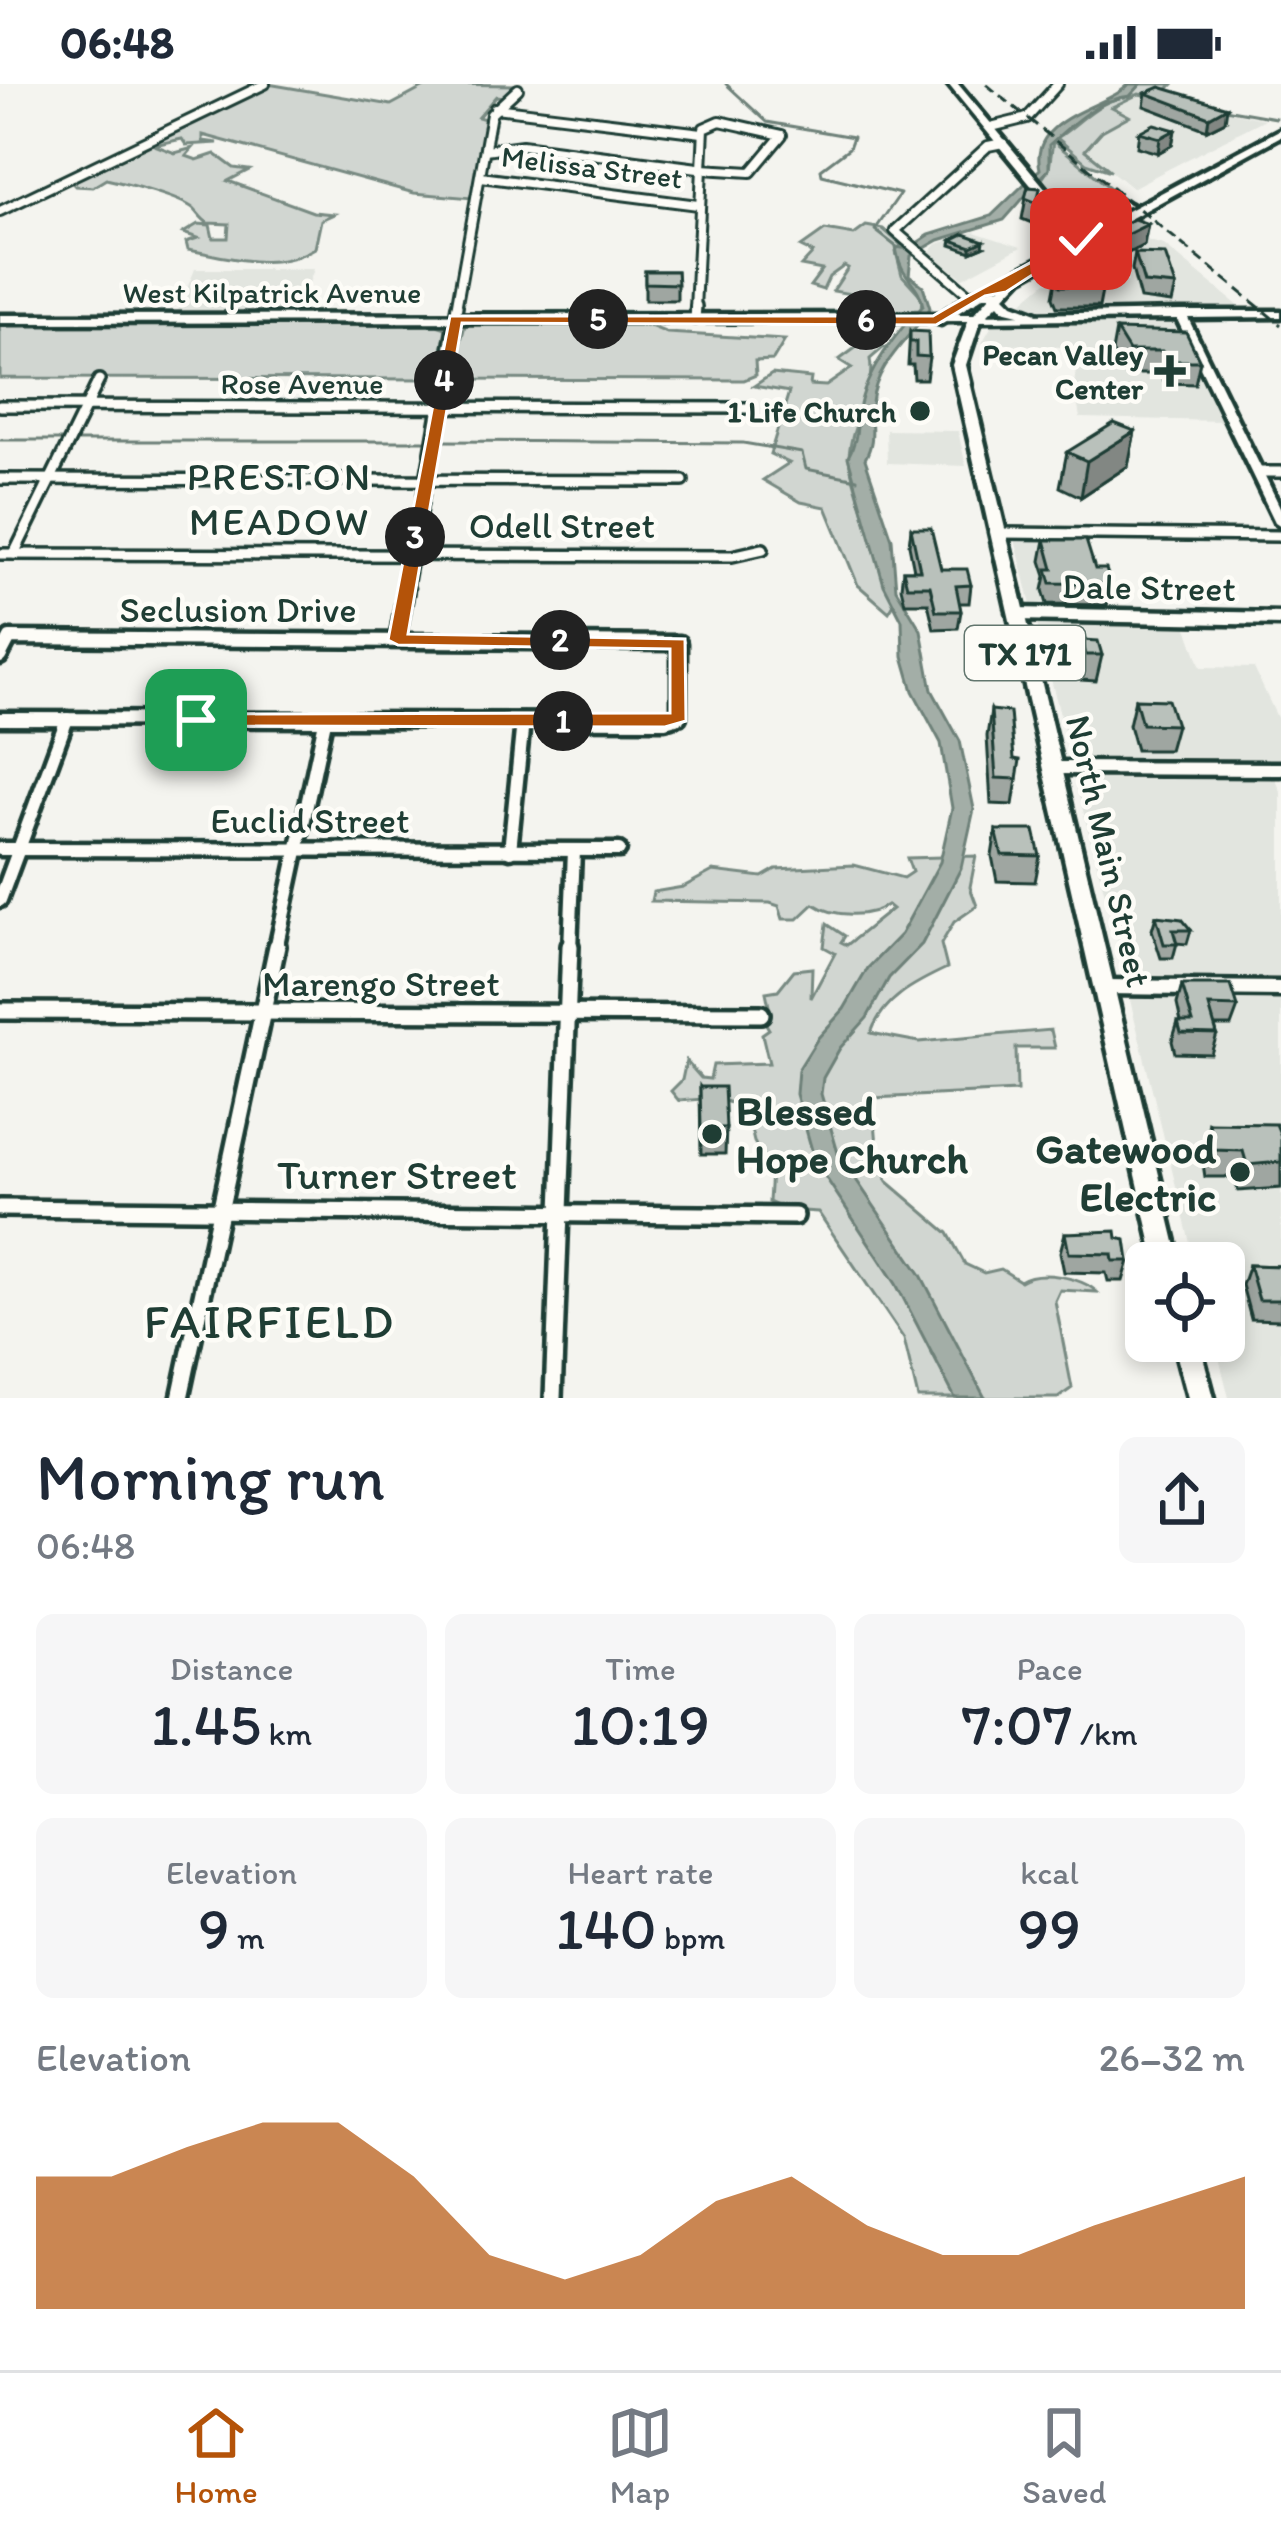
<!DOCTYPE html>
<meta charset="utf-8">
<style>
body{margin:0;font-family:Itim,sans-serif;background:#f6f6f7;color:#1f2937;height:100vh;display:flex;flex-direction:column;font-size:45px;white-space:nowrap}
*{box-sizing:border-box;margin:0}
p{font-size:39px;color:#747a83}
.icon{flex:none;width:66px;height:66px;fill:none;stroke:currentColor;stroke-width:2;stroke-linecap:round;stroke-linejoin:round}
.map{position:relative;height:1314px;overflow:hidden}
.side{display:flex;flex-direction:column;background:#fff;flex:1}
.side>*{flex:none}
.buttons{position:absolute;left:1125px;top:1158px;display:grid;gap:24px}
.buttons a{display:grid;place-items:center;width:120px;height:120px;border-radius:18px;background:#fff;box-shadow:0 6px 18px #0003;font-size:60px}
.pin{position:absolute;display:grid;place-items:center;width:102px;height:102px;color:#fff;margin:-51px;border-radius:24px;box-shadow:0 6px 18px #0006}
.km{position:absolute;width:60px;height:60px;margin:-30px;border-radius:50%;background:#222;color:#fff;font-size:33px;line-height:60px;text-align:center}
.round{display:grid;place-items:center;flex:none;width:126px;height:126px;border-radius:18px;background:#f6f6f7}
.overview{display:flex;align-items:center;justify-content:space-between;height:204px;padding:0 36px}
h1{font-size:66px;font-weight:600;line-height:90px}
.stats{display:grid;grid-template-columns:repeat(3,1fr);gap:18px;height:204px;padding:12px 36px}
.stats div{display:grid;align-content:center;border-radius:18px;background:#f6f6f7;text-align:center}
.stats b{font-size:60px;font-weight:600}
.stats small{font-size:33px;font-weight:400}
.stats p{font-size:33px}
.chart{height:336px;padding:24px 36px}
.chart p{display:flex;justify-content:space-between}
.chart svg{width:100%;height:216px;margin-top:12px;fill:#b45309;opacity:.7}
.status{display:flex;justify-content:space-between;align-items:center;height:84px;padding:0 60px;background:#fff;direction:ltr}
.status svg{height:33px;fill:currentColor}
.tab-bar{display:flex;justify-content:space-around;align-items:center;height:168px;border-top:3px solid #e0e1e3;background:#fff;font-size:33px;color:#747a83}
.tab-bar a{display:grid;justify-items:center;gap:6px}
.tab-bar .active{color:#b45309}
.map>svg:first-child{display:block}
</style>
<div class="status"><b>06:48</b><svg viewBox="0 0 49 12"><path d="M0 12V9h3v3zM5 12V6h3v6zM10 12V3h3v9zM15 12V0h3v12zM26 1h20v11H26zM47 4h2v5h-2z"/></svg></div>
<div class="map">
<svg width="1281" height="1314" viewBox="0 0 1281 1314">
<rect width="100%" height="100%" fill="#f4f4ef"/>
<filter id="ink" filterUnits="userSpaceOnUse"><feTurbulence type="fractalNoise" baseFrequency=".00833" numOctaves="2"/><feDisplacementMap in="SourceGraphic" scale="24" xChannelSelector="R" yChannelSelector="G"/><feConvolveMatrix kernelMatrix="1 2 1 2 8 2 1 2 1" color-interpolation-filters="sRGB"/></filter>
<g filter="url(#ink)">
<g fill="#e2e5df">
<path d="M 1139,10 L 1265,35 L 1132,104 L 1085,66 L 1102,47 L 1127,33 L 1111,23 Z"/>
<path d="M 974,148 L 1021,163 L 963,194 L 929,169 L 937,160 Z"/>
<path d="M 1121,149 L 1164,161 L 1246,228 L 1014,225 L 1046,198 L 1128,198 L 1124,177 L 1090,166 Z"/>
<path d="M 195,185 L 314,185 L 298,229 L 177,229 Z"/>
<path d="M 1176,234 L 1225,337 L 1080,334 L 1074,300 L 1079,264 L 982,259 L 995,236 Z"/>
<path d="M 886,346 L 958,347 L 966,382 L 887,379 Z"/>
<path d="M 1086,454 L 1109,527 L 1032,525 L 1015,455 Z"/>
<path d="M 1036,537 L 1185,538 L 1201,583 L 1254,584 L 1281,642 L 1281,680 L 1072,677 Z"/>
<path d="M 1080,690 L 1274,691 L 1281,708 L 1281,896 L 1127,894 L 1074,692 Z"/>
<path d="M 1134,913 L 1281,914 L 1281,1314 L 1229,1314 L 1215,1257 L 1224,1257 L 1224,1179 L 1195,1179 L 1130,916 Z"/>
</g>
<g fill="#d1d6d1" stroke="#788a82" stroke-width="3">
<path d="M 268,0 L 391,21 L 430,0 L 519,1 L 504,13 L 496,12 L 478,33 L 485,35 L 472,114 L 414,109 L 203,51 L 203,57 L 218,59 L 186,61 L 182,55 L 154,61 L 175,69 L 193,64 L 186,72 L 197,76 L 215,70 L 234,84 L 249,86 L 228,97 L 313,128 L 334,130 L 321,136 L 315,164 C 273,189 231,173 188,166 L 186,158 L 198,154 L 183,149 L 198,140 L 210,141 L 213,154 L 228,154 L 229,140 L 208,139 C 202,136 199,130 194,125 C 182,114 124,99 106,95 L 93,103 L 75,102 L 70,96 Z"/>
<path d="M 1141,0 L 1173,0 L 1159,14 L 1139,10 L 1112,23 L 1129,32 L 1102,47 L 1085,66 L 1111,87 L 1086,79 L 1057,54 C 1082,38 1098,15 1130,12 Z"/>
<path d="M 1053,57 L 1126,117 C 1090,136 1059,123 1042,95 L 1049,85 Z"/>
<path d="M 866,142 L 883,145 L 901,161 L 896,168 L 902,191 L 922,213 L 921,226 L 866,228 L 863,212 L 833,207 L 848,184 L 844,182 L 829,193 L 823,206 L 810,202 L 822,186 L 801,182 L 813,169 L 801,163 L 825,146 L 854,151 Z"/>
<path d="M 0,241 L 437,241 L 446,244 L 437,295 L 0,294 Z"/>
<path d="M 465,241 L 648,241 L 667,249 L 785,256 L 773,276 L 755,277 L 756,291 L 744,296 L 451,295 Z"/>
<path d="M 865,257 L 884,263 L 870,275 C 876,309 850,339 849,374 C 848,384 889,510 895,518 L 889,528 L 858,501 L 826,423 L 801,418 L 763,396 L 789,379 L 770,370 L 789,308 L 754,302 L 772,290 L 811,294 L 810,301 L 826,302 L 852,284 L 839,276 Z"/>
<path d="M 976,772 L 970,803 L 977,822 L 954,838 L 941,860 L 947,884 C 915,899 883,915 871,949 L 919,958 L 1051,946 L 1055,964 L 1016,964 L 1017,1007 L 873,1014 L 878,1073 L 887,1097 L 948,1149 L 965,1180 L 984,1189 L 1001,1185 L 1020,1197 C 1039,1185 1081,1193 1097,1208 L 1060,1206 L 1055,1217 L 1072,1304 L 1058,1314 L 918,1314 L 904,1255 L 818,1128 L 787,1126 L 769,1118 L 771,1087 L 754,1058 L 746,1024 L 715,1014 L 679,1017 L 671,1007 L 682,996 L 686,977 L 701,994 L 710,995 L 713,981 L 769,979 L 762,950 L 769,945 L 764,937 L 770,927 L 766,908 L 778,906 L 794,886 L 812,884 L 811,914 L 835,869 L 824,863 L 827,840 L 845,852 L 841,858 L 847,861 L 892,825 L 887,821 C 869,834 833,833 814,820 L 798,835 L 783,835 L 779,822 L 770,819 L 651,817 L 653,808 L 683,803 L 713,787 L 762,793 L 776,785 L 854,781 L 903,794 L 912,788 L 907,774 Z"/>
</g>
<path fill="#a3aea7" stroke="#6e8179" stroke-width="3" d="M 1129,0 L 1141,0 L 1130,12 C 1098,15 1072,40 1049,61 L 1049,85 L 1004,136 L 939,156 L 911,172 L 909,191 L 923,202 L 930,224 C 910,255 876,279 872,319 C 869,342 877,353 865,375 L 892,455 L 896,505 L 921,546 L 932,606 L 960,657 L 974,725 L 961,784 L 922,860 L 889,894 L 867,934 L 840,964 L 823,994 L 821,1010 L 838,1069 L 921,1191 L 985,1314 L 955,1314 L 896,1200 L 815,1077 L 796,1010 L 798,986 L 818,954 L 844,925 L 868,884 L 901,850 L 940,778 L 952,724 L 941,659 L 913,607 L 903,572 L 902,536 L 884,501 L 848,373 C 858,355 856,345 859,326 C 865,289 898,245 923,222 C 919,197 900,195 896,163 L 908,165 L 929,151 L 991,132 L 1040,85 C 1028,32 1110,23 1129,0 Z"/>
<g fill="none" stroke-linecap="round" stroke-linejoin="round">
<g stroke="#6e8179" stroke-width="3">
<path d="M 726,0 L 767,38 L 853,53 L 849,64 L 821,85 L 822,91 L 900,110 L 875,146 L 898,164"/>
<path d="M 1225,25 L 1276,34"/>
<path d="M 0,356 L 61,356"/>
<path d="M 78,357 L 424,357"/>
<path d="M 442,357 L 743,359 L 802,369 L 806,385 L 857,395"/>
</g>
<g stroke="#1f3d34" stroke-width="14">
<g id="minor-far3">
<path d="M 495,24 L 702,49"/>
<path d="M 720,37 L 782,51 L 751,88 L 702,85 L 704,44 Z"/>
<path d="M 991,43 L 1027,34 L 1058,0"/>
<path d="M 485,66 L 522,61 L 698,84"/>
<path d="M 481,93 L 698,121"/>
<path d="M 0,127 L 265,0"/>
<path d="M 974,215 L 895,147 L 988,62 L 1003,59"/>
<path d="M 456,225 L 491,30 L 518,5"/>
<path d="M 695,225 L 702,85"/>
</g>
</g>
<g stroke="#1f3d34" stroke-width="16">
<g id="minor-far2">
<path d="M 695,235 L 696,222"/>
<path d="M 0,322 L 748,324"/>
<path d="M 1257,388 L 1281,388"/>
<path d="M 0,395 L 683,397"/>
<path d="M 996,449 L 1281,452"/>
<path d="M 0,470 L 732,472 L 763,465"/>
<path d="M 14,470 L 99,296"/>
<path d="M 406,508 L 457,222"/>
</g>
</g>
<g stroke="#1f3d34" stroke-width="21">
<g id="minor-far1">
<path d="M 1016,530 L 1281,535"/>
<path d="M 397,556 L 406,505"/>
<path d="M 0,573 L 10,554 L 679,559 L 679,633 L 665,637 L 0,635"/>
<path d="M 1052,684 L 1281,685"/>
<path d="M 0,765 L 619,766"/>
<path d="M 510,767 L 523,637"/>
<path d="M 0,816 L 67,635"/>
<path d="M 276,865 L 325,637"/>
<path d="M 570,865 L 574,767"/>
</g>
</g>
<g stroke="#1f3d34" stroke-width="24">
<g id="minor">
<path d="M 0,927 L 761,930"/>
<path d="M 0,1124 L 795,1132"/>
<path d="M 180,1314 L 277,862"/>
<path d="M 553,1314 L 570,862"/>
</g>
</g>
<g stroke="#1f3d34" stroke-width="9">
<g id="tertiary">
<path d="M 1180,227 L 1281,227 L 1281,233 L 1188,234 L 1281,425 L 1281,442 L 1275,438 L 1177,235 L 976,237 L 971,234 L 976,231 Z"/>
<path d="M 1104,896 L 1281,898 L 1281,912 L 1104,910 L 1098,908 L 1095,903 L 1098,898 Z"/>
</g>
</g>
<g stroke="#1f3d34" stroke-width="9">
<path id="secondary" d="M 976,230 L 982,234 L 981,237 L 0,239 L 0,231 Z"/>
</g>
<g stroke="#1f3d34" stroke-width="9">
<g id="primary">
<path d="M 948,0 L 958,0 L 1056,117 L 1094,126 L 1125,118 L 1131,121 L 1094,134 L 1063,126 L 1084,150 L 1281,45 L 1281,52 L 1022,194 L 1005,212 L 1013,220 L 1037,229 L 1031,233 L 1003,226 L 998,220 L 980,238 L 966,281 L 1180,1179 L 1156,1179 L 952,281 L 968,237 L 990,212 L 984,212 L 941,240 L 930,237 L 976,206 L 1000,203 L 1014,188 L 1075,155 Z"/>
<path d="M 1173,1257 L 1199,1257 L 1214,1314 L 1188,1314 Z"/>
</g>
</g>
<use href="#minor-far3" stroke="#fdfcf7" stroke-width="8"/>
<use href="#minor-far2" stroke="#fdfcf7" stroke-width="9"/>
<use href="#minor-far1" stroke="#fdfcf7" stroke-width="12"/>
<use href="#minor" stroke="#fdfcf7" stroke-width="15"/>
<use href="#tertiary" fill="#fdfcf7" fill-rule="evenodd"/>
<use href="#secondary" fill="#fdfcf7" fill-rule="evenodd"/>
<use href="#primary" fill="#fdfcf7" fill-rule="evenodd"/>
<path stroke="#1f3d34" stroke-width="3" stroke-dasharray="12 6" stroke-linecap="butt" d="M 986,0 L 1281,241"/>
</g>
<g fill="#9fa6a1" stroke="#1f3d34" stroke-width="3">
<path d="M 1146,9 L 1225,37 L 1207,46 L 1144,22 Z"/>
<path d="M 1175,46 L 1172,61 L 1158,69 L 1137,63 L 1139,48 Z"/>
<path d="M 1028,103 L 1040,104 L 1034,140 L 1022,135 Z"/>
<path d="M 1134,135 L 1144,161 L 1122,172 L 1108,167 L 1112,146 Z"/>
<path d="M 952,156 L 983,163 L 971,168 L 951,161 Z"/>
<path d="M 1135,169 L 1176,202 L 1172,219 L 1140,215 L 1132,185 Z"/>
<rect x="645" y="187" width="32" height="29"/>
<path d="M 1057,192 L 1103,202 L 1099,223 L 1057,223 L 1053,213 Z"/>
<path d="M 1116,246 L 1200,277 L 1195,300 L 1166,299 L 1157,290 L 1124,290 L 1112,268 Z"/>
<path d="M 910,247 L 929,273 L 926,295 L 914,295 L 913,281 L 908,281 Z"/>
<path d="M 1135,347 L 1128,382 L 1081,413 L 1060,403 L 1067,368 Z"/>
<path d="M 911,444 L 941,485 L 971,501 L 969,519 L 959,519 L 961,527 L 958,544 L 934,545 L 928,519 L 905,519 L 901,503 L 903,486 L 914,486 L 909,461 Z"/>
<path d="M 1045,456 L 1095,485 L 1111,500 L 1107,521 L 1047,520 L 1043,506 L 1046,492 L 1041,477 Z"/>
<path d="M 1082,556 L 1102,571 L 1096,597 L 1081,596 L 1077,582 Z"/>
<path d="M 1135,615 L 1176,641 L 1169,666 L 1136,666 L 1129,641 Z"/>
<path d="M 991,626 L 1014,675 L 1017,695 L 1013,721 L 991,720 L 987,652 Z"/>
<path d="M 996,746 L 1040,772 L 1035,798 L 997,797 L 992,772 Z"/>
<path d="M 1156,832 L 1191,846 L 1187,860 L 1177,859 L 1173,874 L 1161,874 L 1152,846 Z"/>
<path d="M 1182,901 L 1238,923 L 1231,942 L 1215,942 L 1217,950 L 1211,970 L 1175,969 L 1172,957 L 1178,938 L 1181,938 L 1177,920 Z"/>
<path d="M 700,1003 L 726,1044 L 725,1070 L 701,1070 Z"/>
<path d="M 1209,1039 L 1281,1052 L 1281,1104 L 1238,1107 L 1234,1093 L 1205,1093 L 1201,1066 Z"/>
<path d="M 1065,1149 L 1117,1154 L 1129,1177 L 1123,1197 L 1108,1197 L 1106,1189 L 1064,1188 L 1060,1168 Z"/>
<path d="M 1249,1181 L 1281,1182 L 1281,1236 L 1251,1235 L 1242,1201 Z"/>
</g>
<g fill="#828783" stroke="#1f3d34" stroke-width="3">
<path d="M 1227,23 L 1225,37 L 1207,46 L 1209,33 Z"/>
<path d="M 1175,46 L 1172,61 L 1158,69 L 1160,54 Z"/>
<path d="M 1148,140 L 1144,161 L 1122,172 L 1126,151 Z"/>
<path d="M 984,157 L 983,163 L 971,168 L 971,163 Z"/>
<path d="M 1135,347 L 1128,382 L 1081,413 L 1087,377 Z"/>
</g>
<g fill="#b9c1bb" stroke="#1f3d34" stroke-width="3">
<path d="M 1160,3 L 1227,23 L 1209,33 L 1146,9 Z"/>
<path d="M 1154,40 L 1175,46 L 1160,54 L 1139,48 Z"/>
<path d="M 1028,103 L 1040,104 L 1037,119 L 1025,114 Z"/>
<path d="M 1134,135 L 1148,140 L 1126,151 L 1112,146 Z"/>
<path d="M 964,150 L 984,157 L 971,163 L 952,156 Z"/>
<path d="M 1135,169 L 1165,170 L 1176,202 L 1144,199 Z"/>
<path d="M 645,187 L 677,187 L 678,200 L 645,199 Z"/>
<path d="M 1099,191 L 1103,202 L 1060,202 L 1057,192 Z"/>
<path d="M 1116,246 L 1186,248 L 1200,277 L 1170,277 L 1162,267 L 1129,267 Z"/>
<path d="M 910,247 L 928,248 L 929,273 L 916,272 L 916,258 L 910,258 Z"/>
<path d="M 1114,339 L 1135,347 L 1087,377 L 1067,368 Z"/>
<path d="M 911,444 L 931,444 L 941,485 L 967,485 L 971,501 L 956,502 L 961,527 L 936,527 L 930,502 L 907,502 L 903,486 L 920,486 Z"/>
<path d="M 1045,456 L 1086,456 L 1095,485 L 1106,485 L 1111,500 L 1051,499 L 1047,485 L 1053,485 Z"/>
<path d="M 1082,556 L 1098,557 L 1102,571 L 1086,571 Z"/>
<path d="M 1135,615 L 1168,616 L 1176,641 L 1142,640 Z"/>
<path d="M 991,626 L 1010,628 L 1014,675 L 1020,676 L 1017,695 L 996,694 Z"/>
<path d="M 996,746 L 1034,746 L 1040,772 L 1002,771 Z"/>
<path d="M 1156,832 L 1182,835 L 1191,846 L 1173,846 L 1177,860 L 1164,860 Z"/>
<path d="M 1182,901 L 1231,901 L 1238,923 L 1209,922 L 1217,950 L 1181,949 L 1178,938 L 1193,938 Z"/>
<path d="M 700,1003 L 724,1003 L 726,1044 L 701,1044 Z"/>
<path d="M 1209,1039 L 1276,1040 L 1281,1052 L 1281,1078 L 1247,1081 L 1243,1067 L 1213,1066 Z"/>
<path d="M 1116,1147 L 1117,1154 L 1126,1156 L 1129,1177 L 1113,1177 L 1112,1170 L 1069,1169 L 1065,1149 Z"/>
<path d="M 1249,1181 L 1281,1182 L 1281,1216 L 1259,1216 Z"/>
</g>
</g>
<path fill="#b45309" stroke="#fff" stroke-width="3" d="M 1077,152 L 1088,155 L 1006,208 L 985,212 L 936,241 L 462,239 L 408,550 L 685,555 L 686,637 L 665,643 L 196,642 L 187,636 L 196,630 L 670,629 L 670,565 L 398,561 L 388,556 L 450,232 L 933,232 C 980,203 1029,182 1077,152 Z"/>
<g fill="#1f3d34" stroke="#fdfcf7" stroke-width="4.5">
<path d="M1164 269h12v12h12v12h-12v12h-12v-12h-12v-12h12z"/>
<circle cx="920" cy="327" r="12"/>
<circle cx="712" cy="1050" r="12"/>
<circle cx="1240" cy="1088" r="12"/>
</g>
<g text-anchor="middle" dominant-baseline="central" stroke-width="9" stroke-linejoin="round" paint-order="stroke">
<g font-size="30" fill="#1f3d34" stroke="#fdfcf7">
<text transform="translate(592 83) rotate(7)">Melissa Street</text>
<text x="272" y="208">West Kilpatrick Avenue</text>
<text x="302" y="299">Rose Avenue</text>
</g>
<g font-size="30" font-weight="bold" fill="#1f3d34" stroke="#fdfcf7" text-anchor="end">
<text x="1143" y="270">Pecan Valley<tspan x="1143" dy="34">Center</tspan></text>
<text x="896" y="327">1 Life Church</text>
</g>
<rect fill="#fdfcf7" stroke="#62766e" stroke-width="3" x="965" y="542" width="120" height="54" rx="9"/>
<g font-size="33" font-weight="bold" fill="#1f3d34">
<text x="1025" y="569">TX 171</text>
</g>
<g font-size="36" fill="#1f3d34" stroke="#fdfcf7">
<text x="562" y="441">Odell Street</text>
<text transform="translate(1149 503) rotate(1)">Dale Street</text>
<text x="238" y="525">Seclusion Drive</text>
<text x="310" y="736">Euclid Street</text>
<text transform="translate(1109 767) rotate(77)">North Main Street</text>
<text x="381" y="899">Marengo Street</text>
</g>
<g font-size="39" letter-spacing="3" fill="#1f3d34" stroke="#fdfcf7">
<text x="280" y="392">PRESTON<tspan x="280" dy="45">MEADOW</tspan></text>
</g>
<g font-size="42" font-weight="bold" fill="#1f3d34" stroke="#fdfcf7" text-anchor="start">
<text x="736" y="1026">Blessed<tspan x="736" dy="48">Hope Church</tspan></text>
<text x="1216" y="1064" text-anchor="end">Gatewood<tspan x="1216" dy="48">Electric</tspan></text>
</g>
<g font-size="42" fill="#1f3d34" stroke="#fdfcf7">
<text x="397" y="1090">Turner Street</text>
</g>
<g font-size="48" letter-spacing="3" fill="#1f3d34" stroke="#fdfcf7">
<text x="270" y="1237">FAIRFIELD</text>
</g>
</g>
</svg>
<div class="buttons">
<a><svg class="icon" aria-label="locate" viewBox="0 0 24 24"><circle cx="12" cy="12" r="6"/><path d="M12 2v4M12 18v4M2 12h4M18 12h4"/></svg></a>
</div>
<div class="pin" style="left:196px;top:636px;background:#1e9e55"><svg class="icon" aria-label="arrive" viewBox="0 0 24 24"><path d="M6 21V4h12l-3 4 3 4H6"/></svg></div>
<div class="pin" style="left:1081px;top:155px;background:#d93025"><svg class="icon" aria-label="check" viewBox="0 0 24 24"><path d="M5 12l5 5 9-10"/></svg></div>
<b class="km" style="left:563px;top:637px">1</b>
<b class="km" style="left:560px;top:556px">2</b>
<b class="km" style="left:415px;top:453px">3</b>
<b class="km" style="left:444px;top:296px">4</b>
<b class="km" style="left:598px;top:235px">5</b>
<b class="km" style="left:866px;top:236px">6</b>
</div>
<section class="side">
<div class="overview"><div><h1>Morning run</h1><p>06:48</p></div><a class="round"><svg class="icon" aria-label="share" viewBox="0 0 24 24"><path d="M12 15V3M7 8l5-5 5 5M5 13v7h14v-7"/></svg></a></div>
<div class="stats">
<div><p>Distance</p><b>1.45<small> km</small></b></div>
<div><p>Time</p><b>10:19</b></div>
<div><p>Pace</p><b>7:07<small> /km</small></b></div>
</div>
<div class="stats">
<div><p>Elevation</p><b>9<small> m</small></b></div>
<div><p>Heart rate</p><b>140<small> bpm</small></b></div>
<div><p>kcal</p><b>99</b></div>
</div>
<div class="chart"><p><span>Elevation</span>26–32 m</p>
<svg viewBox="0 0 160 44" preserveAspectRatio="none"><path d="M0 44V17L10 17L20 11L30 6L40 6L50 17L60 33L70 38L80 33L90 22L100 17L110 27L120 33L130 33L140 27L150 22L160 17V44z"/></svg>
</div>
</section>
<nav class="tab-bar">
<a class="active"><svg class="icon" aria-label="home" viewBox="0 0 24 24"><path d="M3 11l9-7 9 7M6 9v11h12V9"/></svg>Home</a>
<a><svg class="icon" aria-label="map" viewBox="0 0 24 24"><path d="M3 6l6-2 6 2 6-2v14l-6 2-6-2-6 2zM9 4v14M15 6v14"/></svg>Map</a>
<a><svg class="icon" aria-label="saved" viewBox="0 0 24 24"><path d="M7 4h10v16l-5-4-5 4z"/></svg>Saved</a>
</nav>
